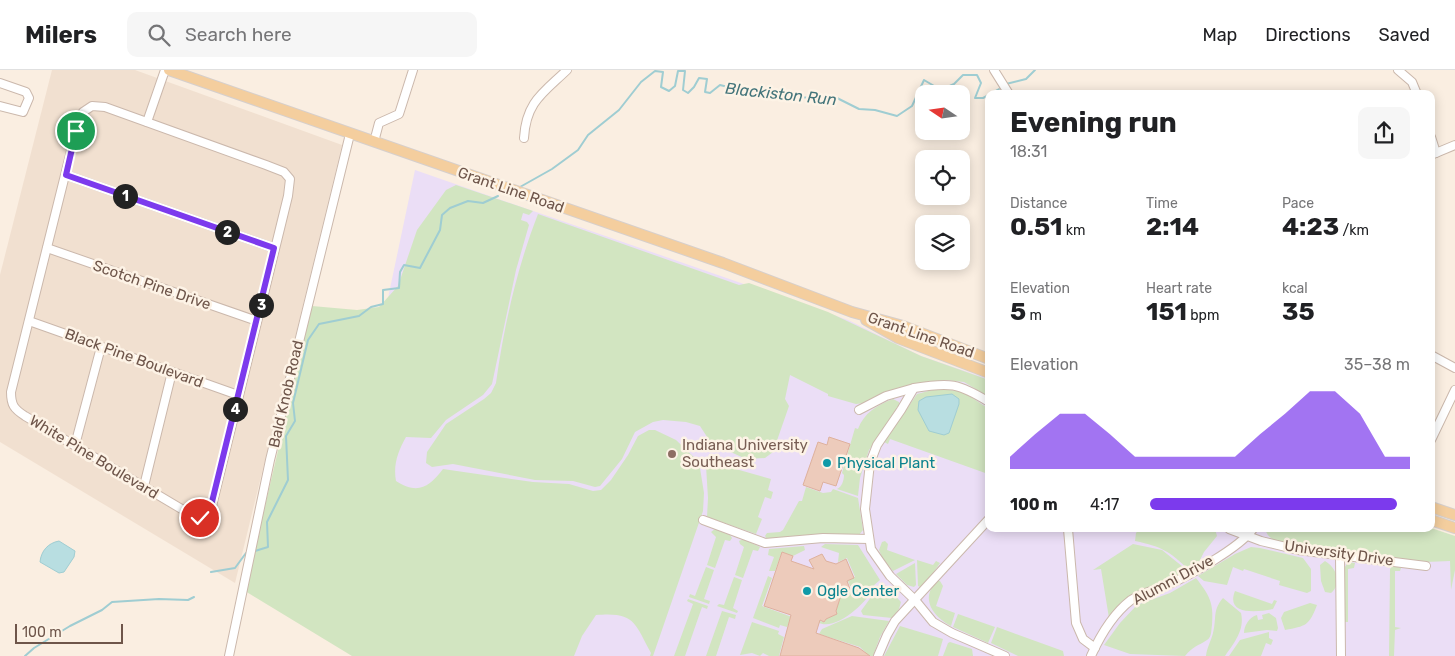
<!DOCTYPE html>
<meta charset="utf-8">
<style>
body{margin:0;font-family:Rubik,sans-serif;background:#f6f6f6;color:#202124;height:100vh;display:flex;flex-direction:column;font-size:19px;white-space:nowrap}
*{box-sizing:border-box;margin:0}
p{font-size:16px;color:#757577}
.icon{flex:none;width:28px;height:28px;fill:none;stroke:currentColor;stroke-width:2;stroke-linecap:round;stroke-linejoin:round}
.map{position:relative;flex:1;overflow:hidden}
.details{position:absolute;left:985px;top:20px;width:450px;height:442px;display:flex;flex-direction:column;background:#fff;border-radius:10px;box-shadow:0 2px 12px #0003}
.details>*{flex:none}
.needle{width:32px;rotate:283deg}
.tools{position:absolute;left:915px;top:15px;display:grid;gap:10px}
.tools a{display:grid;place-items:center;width:55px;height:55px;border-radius:10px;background:#fff;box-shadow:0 2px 12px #0003;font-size:25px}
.scale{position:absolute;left:15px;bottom:12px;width:108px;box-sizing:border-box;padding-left:5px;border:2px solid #6e554a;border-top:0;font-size:14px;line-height:18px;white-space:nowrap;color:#6e554a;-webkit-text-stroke:4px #fdf3e6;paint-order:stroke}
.pin{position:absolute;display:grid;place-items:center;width:42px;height:42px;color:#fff;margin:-21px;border:2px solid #fff;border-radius:50%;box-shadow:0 1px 5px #0007}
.km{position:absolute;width:25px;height:25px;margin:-12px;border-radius:50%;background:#222;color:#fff;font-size:14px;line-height:25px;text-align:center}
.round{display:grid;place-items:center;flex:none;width:52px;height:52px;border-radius:10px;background:#f6f6f6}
.headline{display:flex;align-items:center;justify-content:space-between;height:85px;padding:0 25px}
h1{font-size:28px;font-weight:700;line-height:38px}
.metrics{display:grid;grid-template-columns:repeat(3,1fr);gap:8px;height:85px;padding:5px 25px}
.metrics div{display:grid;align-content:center}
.metrics b{font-size:25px;font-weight:700}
.metrics small{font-size:14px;font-weight:400}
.metrics p{font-size:14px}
.chart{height:140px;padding:10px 25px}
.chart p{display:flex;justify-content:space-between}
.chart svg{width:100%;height:90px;margin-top:5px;fill:#7c3aed;opacity:.7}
ul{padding:0 25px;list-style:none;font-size:16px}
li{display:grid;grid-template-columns:80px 60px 1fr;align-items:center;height:38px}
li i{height:12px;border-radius:6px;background:#7c3aed}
header{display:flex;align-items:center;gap:30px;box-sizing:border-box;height:70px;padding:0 25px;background:#fff;border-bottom:1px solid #e0e0e0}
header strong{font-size:24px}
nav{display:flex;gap:28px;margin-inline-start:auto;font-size:18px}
.search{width:350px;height:45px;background:#f6f6f6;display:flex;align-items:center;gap:12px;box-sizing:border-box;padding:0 18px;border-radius:10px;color:#757577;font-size:19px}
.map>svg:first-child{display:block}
</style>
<header>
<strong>Milers</strong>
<div class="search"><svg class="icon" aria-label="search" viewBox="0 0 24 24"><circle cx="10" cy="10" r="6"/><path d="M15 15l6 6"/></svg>Search here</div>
<nav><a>Map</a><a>Directions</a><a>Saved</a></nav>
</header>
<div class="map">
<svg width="1455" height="586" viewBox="0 0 1455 586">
<rect width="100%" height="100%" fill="#faeee1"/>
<path fill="#f1e0d0" d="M 52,0 L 135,0 L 342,75 L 235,513 L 0,372 L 0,205 Z"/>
<path fill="#ebdef6" d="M 415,100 L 848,250 L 921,286 L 989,309 L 989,459 L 1423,459 L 1455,470 L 1455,586 L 358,586 L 318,560 Z"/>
<g fill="#d2e5c1">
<path d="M 456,115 L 533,141 L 529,145 L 523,143 L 521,150 L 527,152 L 529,155 L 516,200 L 492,314 L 483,325 L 446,350 L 431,368 L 406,367 C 398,381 393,395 396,411 C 418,425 429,417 443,399 L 533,412 L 569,414 L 593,421 L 601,420 L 611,410 L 628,385 L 638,366 L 649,360 L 655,360 L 676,370 L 699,392 L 704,423 L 703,441 L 653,586 L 650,586 L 651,583 C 634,552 635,542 596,545 L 582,566 L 574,586 L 352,586 L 245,521 L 312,236 L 357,240 L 379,237 L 398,216 L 417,160 L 446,120 Z"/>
<path d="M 538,144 L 739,215 L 749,213 L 828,242 L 921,286 L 989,310 L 989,327 L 964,312 L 945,310 L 906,316 L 864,333 L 856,334 L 828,326 L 828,324 L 790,305 L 785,329 L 789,336 L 773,382 L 765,388 L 746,389 L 711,373 L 700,356 L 686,352 L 663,350 L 653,352 L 635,362 L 622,389 L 600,416 L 595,417 L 573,411 L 535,410 L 453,394 L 432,397 L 426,393 L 427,382 L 446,354 L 484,329 L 491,323 L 496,313 C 504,255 517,198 538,144 Z"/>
<path d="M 936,319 L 962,321 L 989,339 L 989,408 L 987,408 L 988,404 L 890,369 L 888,374 L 884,372 L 917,324 Z"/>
<path d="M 893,329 L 899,332 L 899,335 L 869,380 L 860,408 L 858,426 L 837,419 C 842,417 844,410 844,405 L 842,403 L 855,358 L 858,359 C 864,343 877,335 893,329 Z"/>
<path d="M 711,392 L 771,409 L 768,420 L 773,422 L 771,429 L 765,427 L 758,447 L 762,449 L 756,464 L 707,447 L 708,428 L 706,396 Z"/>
<path d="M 806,417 L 823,423 L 831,422 L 833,419 L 858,428 L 863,460 L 859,465 L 767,469 L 765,466 L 767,463 L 780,462 L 783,460 L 799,431 L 802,431 Z"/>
<path d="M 1431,458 L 1455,466 L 1455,500 L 1451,520 L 1450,491 L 1426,492 L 1282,473 C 1273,470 1268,468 1265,459 Z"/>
<path d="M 715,459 L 730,465 L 732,468 L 730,471 L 725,470 L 715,498 L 707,495 L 716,467 L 711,462 Z"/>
<path d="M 1139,459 L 1215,459 L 1217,466 L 1204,482 L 1197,496 L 1189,500 C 1169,481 1163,477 1135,471 L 1136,463 Z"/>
<path d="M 743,469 L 760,477 L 758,481 L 753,480 L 743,508 L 735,505 L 744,477 L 740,474 L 739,471 Z"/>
<path d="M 885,471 L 888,474 L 887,480 L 915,490 L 893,501 L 882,487 L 879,480 L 882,472 Z"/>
<path d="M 825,474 L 858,475 L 880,510 L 873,516 L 850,516 L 848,511 L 855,507 L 847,488 L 838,492 L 839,483 L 821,477 Z"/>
<path d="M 1133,474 L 1162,480 L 1188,501 L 1174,510 L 1148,520 L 1105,556 L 1104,553 L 1109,548 L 1101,499 L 1093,500 Z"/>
<path d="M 804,476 L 805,480 L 793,486 L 782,482 L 775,501 L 769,501 L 774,487 L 768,485 L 769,479 Z"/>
<path d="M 1251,477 L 1260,478 L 1303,488 L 1311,499 L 1311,521 L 1307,523 L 1279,515 L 1280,511 L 1244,499 L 1243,501 L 1233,497 L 1227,515 L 1204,511 L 1198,506 L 1235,484 Z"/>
<path d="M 917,490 L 933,495 L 936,491 L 940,493 L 925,515 L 920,517 L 918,516 Z"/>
<path d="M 1325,491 C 1337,498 1342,514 1331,523 L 1325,522 L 1321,511 L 1320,495 Z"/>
<path d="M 1348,492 L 1355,493 L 1354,498 L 1348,499 L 1348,552 L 1344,552 L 1345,497 Z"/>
<path d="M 915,493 L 916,515 L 914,517 L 907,515 L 896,504 Z"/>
<path d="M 1393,495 L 1401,498 L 1400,501 L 1395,501 L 1395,557 L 1401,558 L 1395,560 L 1394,586 L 1389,586 L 1390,499 Z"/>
<path d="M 706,497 L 714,500 L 704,529 L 710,531 L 709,534 L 689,527 L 690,524 L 695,526 Z"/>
<path d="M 768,506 L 772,508 L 762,536 L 792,547 L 787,557 L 780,555 L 779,558 L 753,548 Z"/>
<path d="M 734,507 L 742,510 L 733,538 L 738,541 L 737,543 L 717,536 L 719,534 L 724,535 Z"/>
<path d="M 1196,508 C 1209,525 1214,532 1212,555 C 1211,560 1212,567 1207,570 C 1198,576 1193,576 1185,586 L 1130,584 L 1104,575 L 1120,553 L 1137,535 L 1170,523 Z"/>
<path d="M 937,511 L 940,511 L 943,516 L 936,536 L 955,543 L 951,556 C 934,547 919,529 937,511 Z"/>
<path d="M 882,512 L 901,532 L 899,539 L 892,548 L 863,545 L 861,541 Z"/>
<path d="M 855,517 L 874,519 C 866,532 837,561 819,553 L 820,551 L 824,552 L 826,549 L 837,544 L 836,541 L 841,523 Z"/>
<path d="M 1235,521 L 1272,534 L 1274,530 L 1277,531 L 1273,539 C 1258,542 1225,546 1235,521 Z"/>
<path d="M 1223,528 L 1241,543 C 1245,560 1234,573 1225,586 L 1206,586 C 1207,577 1211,571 1213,563 C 1217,548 1212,541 1223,528 Z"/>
<path d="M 688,529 L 708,536 L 707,539 L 702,537 L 685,586 L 674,586 L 693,534 L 687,531 Z"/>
<path d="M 1310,533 L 1317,535 C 1309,556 1306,556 1285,560 L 1281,548 L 1284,542 Z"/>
<path d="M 722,541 L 736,545 L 735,549 L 729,547 L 716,586 L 706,586 Z"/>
<path d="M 1269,543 L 1276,548 L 1278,558 L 1277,561 L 1267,560 L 1244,563 C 1244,556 1249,547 1257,545 L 1258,550 L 1263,549 L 1262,545 Z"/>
<path d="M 958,544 L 995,557 L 988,573 L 953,557 Z"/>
<path d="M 852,546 L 889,551 L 880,567 L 873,586 L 865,586 L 865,582 L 860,577 L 819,564 L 822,559 Z"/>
<path d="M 752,552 L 779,561 L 778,564 L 784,567 L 779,586 L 769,586 L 763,583 L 760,586 L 752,583 L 740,585 Z"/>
<path d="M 900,556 L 943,569 L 938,586 L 884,586 Z"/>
<path d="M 997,557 L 1063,581 L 1064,586 L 1018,586 L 991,573 Z"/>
<path d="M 1269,562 L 1269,568 L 1273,570 L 1271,575 L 1266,573 L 1261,586 L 1229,586 L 1240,570 Z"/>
<path d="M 950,572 L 972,579 L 973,586 L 943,586 L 948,573 Z"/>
</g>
<g fill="#b8dee1" stroke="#9fcdd2">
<path d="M 952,324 L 959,329 L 959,334 L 949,363 L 944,365 L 929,361 L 918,340 L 919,331 L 926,327 Z"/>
<path d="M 59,471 L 75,481 L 74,487 L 64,502 L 59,503 L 40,492 C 41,481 48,473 59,471 Z"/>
</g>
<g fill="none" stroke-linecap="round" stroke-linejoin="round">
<g stroke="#9fcdd2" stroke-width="2">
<path d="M 1006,14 L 1026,9 L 1035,0"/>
<path d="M 990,24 L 999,19"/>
<path d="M 520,117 L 552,99 L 578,80 L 588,65 L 619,40 L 641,12 L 655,1 L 663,2 L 661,17 L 669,21 L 675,16 L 678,1 L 685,1 L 683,20 L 688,23 L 694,17 L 699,8 L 707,9 L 705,22 L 710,23 L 720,15 L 740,20 L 762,20 L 814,29 L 837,28 L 859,39 L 875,40 L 897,46 L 912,36 L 924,10 L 941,20 L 954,14 L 963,5 L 977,5 L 981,13 L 975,28 L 983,28 L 989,25"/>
<path d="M 255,481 L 268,477 L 267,452 L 288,410 L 286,366 L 295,351 L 293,333 L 308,270 L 319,254 L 359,246 L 371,237 L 383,234 L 383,220 L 399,218 L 400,202 L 404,195 L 420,198 L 440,160 L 442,145 L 450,138 L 468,131 L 483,133 L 498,126"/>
<path d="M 211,502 L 235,498 L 246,483"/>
<path d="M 25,586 L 34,578 L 70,556 L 102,540 L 112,532 L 159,529 L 188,530 L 194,527"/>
</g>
</g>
<g fill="#edcbbb" stroke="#deb19d">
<path d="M 829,367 L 850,374 L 836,416 L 823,412 L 820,421 L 803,415 L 818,372 L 827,375 Z"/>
<path d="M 782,482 L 793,486 L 791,491 L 814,499 L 809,490 L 822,484 L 826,491 L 836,494 L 846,489 L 854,508 L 847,511 L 850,519 L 842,522 L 836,541 L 837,544 L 826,549 L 824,552 L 820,550 L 816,563 L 859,578 L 870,586 L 780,586 L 791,545 L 764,536 Z"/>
</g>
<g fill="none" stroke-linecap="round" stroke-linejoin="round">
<g stroke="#cbb8ac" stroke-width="10">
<g id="minor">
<path d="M 994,0 L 1009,24"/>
<path d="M 1398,0 L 1412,12 L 1417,24"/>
<path d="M 0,13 L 26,22 L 29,28 L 23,42 L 0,36"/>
<path d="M 92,36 L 105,37 L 266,95 L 284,102 L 290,109 L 288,126 L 211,440 L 204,447 L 195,447 L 25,346 C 14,339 11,335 11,322 L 76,61 L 83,42 Z"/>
<path d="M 147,52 L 165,0"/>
<path d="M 1431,67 L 1436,83"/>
<path d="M 524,68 C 526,32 543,23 567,0"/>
<path d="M 374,72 L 379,53 L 399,44 L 413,0"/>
<path d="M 1431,85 L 1455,75"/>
<path d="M 66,105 L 274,178"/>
<path d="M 47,178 L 257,251"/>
<path d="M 29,251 L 238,325"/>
<path d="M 1431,285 L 1455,298"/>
<path d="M 989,332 C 958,313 950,312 914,318 L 901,340 L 877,375 L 870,393 L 865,439 L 871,479 L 890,506 L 915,530 L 933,552 L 952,563 L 1005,586"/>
<path d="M 859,340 L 886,326 L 914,318"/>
<path d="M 1431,370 L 1455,320"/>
<path d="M 75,375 L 101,277"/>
<path d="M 144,416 L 172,302"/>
<path d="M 703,450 L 765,473 L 823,468 L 869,469"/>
<path d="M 1068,459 L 1076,553 L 1083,569 L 1095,578"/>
<path d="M 1229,459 L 1261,471 L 1298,480 L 1426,496"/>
<path d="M 1340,485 L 1341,586"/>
<path d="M 229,586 L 270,390 L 350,64"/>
<path d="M 878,586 L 887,565 L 895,551 L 989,449"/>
<path d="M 1091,586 C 1100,566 1113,544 1131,530 C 1142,522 1155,521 1167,515 C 1189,506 1239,478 1253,459"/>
</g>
</g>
<g stroke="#d6cfcc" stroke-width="12">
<g id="major">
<path d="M 169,0 L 723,193 L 852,242 L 903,256 L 989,289"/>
<path d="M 866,250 L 898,268 L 989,303"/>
<path d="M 1431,437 L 1455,445"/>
<path d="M 1431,450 L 1455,458"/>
</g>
</g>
<use href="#minor" stroke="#fff" stroke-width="8"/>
<use href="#major" stroke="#f4ce9e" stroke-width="10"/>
</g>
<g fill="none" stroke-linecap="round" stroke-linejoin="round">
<g stroke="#fff" stroke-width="10">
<path id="route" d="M 76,61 L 66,105 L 274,178 L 210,440 L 208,444 L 200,448"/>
</g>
<use href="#route" stroke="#7c3aed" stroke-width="6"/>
</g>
<circle fill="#8d6e63" stroke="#fdf3e6" stroke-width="2" cx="672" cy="384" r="5"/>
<g fill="#0f9aa8" stroke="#fdf3e6" stroke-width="2">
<circle cx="827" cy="393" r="5"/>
<circle cx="807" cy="521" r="5"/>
</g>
<g text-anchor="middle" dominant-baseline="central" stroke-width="5" stroke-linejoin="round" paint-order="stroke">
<g font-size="15" fill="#6e554a" stroke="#fdf3e6">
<text transform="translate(511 120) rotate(19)">Grant Line Road</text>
<text transform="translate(152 215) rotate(19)">Scotch Pine Drive</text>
<text transform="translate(921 265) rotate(19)">Grant Line Road</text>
<text transform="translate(134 288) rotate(20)">Black Pine Boulevard</text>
<text transform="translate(286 324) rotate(-77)">Bald Knob Road</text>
<text transform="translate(94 387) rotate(31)">White Pine Boulevard</text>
<text transform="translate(1339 483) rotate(8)">University Drive</text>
<text transform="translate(1173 510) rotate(-28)">Alumni Drive</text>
</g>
<g font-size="15" fill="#785e54" stroke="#fdf3e6" text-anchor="start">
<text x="682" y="375">Indiana University<tspan x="682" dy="17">Southeast</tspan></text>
</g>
<g font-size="15" fill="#0d838f" stroke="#fdf3e6" text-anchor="start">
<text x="837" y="393">Physical Plant</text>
<text x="817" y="521">Ogle Center</text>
</g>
<g font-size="16" font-style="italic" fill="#43747a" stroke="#fdf3e6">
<text transform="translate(781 24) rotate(6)">Blackiston Run</text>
</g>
</g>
</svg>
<div class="tools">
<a><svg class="needle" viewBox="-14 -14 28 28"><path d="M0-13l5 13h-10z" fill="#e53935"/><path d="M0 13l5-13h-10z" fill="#757577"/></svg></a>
<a><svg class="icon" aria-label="locate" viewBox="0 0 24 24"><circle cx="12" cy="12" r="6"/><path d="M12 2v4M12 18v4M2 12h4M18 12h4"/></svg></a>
<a><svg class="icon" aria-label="layers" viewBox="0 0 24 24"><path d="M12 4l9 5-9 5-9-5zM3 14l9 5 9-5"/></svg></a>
</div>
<div class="scale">100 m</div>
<div class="pin" style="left:76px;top:61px;background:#1e9e55"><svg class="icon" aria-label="arrive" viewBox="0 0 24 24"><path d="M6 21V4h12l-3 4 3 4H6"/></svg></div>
<div class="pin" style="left:200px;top:448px;background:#d93025"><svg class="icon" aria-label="check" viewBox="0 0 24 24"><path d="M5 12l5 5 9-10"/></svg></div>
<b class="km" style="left:125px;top:126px">1</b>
<b class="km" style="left:227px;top:162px">2</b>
<b class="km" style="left:261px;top:235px">3</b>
<b class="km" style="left:235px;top:339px">4</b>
<section class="details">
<div class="headline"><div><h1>Evening run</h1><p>18:31</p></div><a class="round"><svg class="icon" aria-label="share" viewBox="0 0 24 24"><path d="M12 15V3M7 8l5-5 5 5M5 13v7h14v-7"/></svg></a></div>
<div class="metrics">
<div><p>Distance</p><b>0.51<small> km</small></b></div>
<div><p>Time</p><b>2:14</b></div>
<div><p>Pace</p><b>4:23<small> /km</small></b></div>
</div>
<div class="metrics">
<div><p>Elevation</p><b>5<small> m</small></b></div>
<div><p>Heart rate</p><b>151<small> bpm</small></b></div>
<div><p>kcal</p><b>35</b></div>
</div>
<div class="chart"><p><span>Elevation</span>35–38 m</p>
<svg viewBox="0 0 160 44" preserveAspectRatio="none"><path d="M0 44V38L10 27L20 17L30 17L40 27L50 38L60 38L70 38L80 38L90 38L100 27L110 17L120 6L130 6L140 17L150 38L160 38V44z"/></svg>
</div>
<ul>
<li><b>100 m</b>4:17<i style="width:95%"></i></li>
</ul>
</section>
</div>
